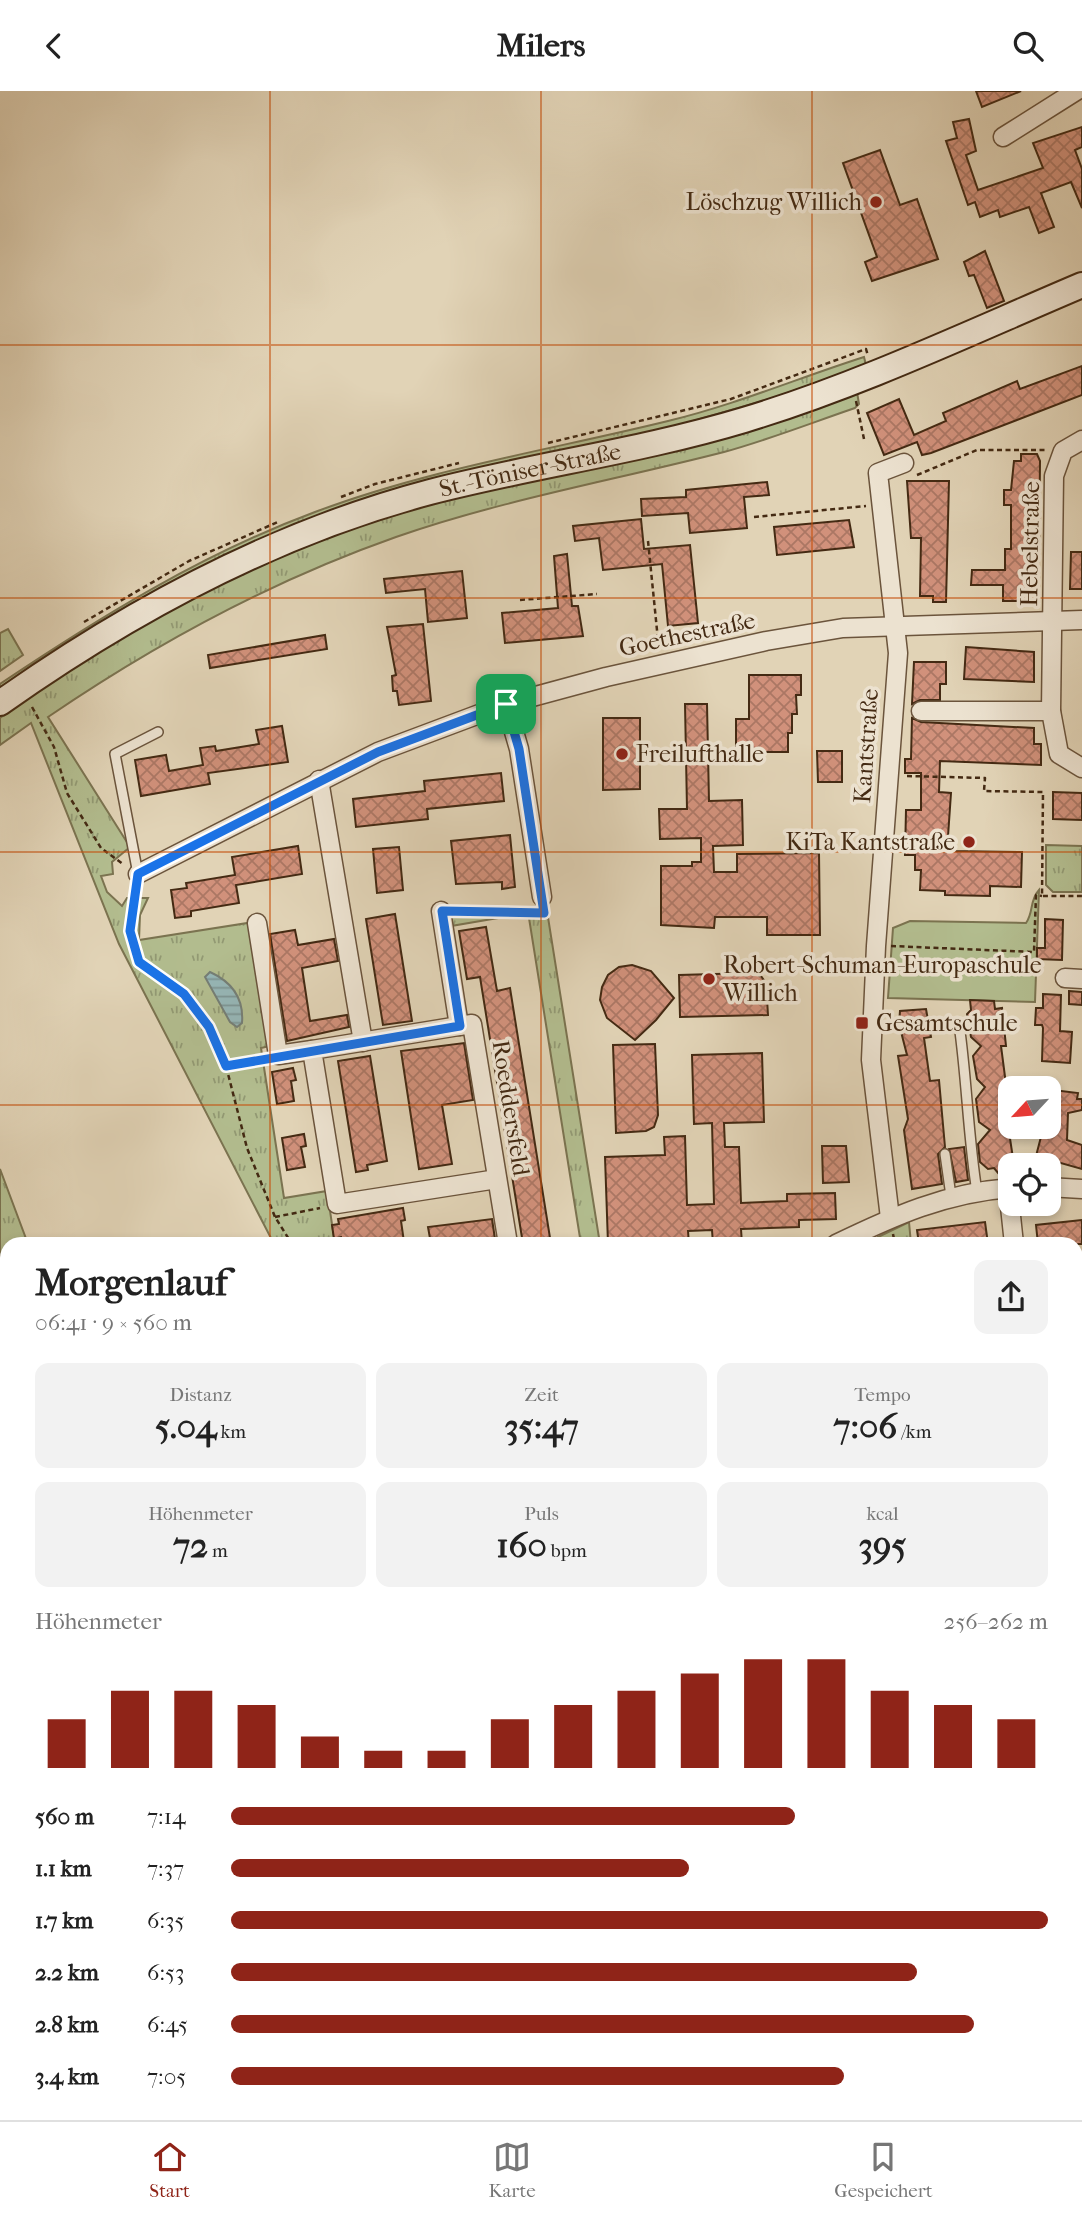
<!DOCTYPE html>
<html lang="de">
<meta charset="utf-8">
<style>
body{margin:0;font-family:"IM FELL French Canon",serif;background:#f2f2f2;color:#222;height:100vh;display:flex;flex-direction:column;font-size:26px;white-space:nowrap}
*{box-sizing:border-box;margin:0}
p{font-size:23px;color:#767676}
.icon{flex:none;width:38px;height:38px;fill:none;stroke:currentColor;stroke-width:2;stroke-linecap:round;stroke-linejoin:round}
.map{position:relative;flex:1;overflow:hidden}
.sheet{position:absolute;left:0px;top:1146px;width:1083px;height:884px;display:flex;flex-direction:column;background:#fff;border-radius:21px 21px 0 0;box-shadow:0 4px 10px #0003}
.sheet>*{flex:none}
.needle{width:46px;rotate:244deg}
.buttons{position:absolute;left:998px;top:985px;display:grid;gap:14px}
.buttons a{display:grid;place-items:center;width:63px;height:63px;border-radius:14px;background:#fff;box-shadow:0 4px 10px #0003;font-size:35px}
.pin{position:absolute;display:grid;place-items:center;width:60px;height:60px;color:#fff;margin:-30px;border-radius:14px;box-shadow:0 4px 10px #0006}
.round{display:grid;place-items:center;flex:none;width:74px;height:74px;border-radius:14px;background:#f2f2f2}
.head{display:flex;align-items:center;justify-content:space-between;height:119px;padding:0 35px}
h1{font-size:38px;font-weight:800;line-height:52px}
.metrics{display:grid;grid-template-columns:repeat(3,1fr);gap:10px;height:119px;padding:7px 35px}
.metrics div{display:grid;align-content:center;border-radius:14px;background:#f2f2f2;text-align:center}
.metrics b{font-size:35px;font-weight:800}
.metrics small{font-size:19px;font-weight:400}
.metrics p{font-size:19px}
.chart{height:196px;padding:14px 35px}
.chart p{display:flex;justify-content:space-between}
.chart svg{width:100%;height:126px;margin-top:7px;stroke:#8f2418;stroke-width:6}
ul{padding:0 35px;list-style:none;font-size:23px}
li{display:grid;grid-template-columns:112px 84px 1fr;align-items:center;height:52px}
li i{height:18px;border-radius:9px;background:#8f2418}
header{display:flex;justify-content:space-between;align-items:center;height:91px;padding:0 35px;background:#fff;font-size:32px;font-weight:800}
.tabs{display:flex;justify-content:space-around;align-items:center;height:98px;border-top:2px solid #e0e0e0;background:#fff;font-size:19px;color:#767676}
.tabs a{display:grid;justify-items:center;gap:4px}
.tabs .on{color:#8f2418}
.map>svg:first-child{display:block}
</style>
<header><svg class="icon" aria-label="back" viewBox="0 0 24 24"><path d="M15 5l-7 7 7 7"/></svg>Milers<svg class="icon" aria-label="search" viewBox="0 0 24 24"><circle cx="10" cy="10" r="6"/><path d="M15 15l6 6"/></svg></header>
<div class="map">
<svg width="1082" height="2029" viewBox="0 0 1082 2029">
<defs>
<pattern id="grass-tufts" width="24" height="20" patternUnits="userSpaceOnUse" patternTransform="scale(1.75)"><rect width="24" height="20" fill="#b2bc8e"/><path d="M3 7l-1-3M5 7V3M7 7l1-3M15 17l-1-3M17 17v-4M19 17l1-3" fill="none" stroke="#929973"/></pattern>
<pattern id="water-rules" width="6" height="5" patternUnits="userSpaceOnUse" patternTransform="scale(1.75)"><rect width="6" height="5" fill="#96b6b6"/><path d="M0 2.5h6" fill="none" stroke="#7c9493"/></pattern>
<pattern id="building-cross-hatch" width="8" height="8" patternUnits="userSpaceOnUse" patternTransform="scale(1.75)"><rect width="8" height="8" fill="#d1917b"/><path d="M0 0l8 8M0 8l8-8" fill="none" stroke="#ab7764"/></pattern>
</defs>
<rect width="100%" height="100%" fill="#e1d3b6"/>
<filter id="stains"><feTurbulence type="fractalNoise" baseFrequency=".00286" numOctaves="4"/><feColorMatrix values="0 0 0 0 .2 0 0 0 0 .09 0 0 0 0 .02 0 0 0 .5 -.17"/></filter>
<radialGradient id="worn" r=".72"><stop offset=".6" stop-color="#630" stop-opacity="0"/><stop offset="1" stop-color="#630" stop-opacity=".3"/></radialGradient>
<g fill="url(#grass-tufts)" stroke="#7b7350" stroke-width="2">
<path d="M 864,266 L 866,274 L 776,306 L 648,343 L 504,371 L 393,400 L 0,602 L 0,593 C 100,526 202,463 315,421 C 429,378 550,359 668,330 C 735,314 798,287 864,266 Z"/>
<path d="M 856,295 L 859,313 L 855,317 C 811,332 768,349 724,361 C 615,389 502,409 396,446 C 271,490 158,551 48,626 L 130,756 L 112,771 L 113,783 L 101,785 L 107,801 L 122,815 L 127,807 L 148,807 L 140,824 L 139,849 L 254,831 L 274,954 L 261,957 L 284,1107 L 327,1100 L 335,1153 L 274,1153 L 119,853 L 31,632 L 0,654 L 0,627 L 40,598 L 209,492 L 390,419 Z"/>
<path d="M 8,538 L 23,564 L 0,580 L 0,542 Z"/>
<path d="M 1046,754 L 1082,755 L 1082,801 L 1053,801 L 1046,794 Z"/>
<path d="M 527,820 L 547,820 L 600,1153 L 581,1153 L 529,827 L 504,826 L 451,835 L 449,822 L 528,826 Z"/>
<path d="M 0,1078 L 28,1153 L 7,1153 L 7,1241 L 0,1222 Z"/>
<path d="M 909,1131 L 911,1153 L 878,1153 L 878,1146 Z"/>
<path d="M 0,1275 L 7,1294 L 7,1376 L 0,1355 Z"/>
<path d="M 1082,1374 L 1082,1411 L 1076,1411 L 1076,1375 Z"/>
<path d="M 7,1644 L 7,1680 L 0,1683 L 0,1647 Z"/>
<path d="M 298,2023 L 355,2023 L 357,2029 L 300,2029 Z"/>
<path d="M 970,2023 L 1069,2023 L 1068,2029 L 981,2029 Z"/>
</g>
<g fill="#b2bc8e" stroke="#7b7350" stroke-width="2">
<path d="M 1039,799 L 1035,911 L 888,907 L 893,837 L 910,830 L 1026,832 C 1034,821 1029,810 1039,799 Z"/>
<path d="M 599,2023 L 761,2023 L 759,2029 L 596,2029 Z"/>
</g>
<path fill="url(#water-rules)" stroke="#757e75" stroke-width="2" d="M 210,881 C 232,891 244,908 242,932 L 237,936 L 230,931 L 205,886 Z"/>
<g fill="url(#building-cross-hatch)" stroke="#442a13" stroke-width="2">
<path d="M 976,0 L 1021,0 L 982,16 Z"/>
<path d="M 969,28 L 976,60 L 966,64 L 978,99 L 1043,77 L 1033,52 L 1082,36 L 1082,56 L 1075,59 L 1082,78 L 1082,117 L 1071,91 L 1041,102 L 1054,136 L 1039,142 L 1029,116 L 1000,126 L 998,119 L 980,126 L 975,111 L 968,114 L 946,50 L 957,47 L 953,31 Z"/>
<path d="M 880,59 L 900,114 L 917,108 L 938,168 L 872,190 L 865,171 L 877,166 L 843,72 Z"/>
<path d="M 985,160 L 1004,210 L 987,217 L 974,184 L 969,185 L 964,171 Z"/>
<path d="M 1082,275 L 1082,304 L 931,362 L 922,364 L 917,351 L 884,364 L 867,322 L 899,308 L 914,344 L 946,330 L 943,322 L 1017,290 L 1020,298 Z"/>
<path d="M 1021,363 L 1037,363 L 1040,370 L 1039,471 L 1032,471 L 1031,510 L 1003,510 L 1003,494 L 971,494 L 972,479 L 1005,479 L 1005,458 L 1011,458 L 1011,414 L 1004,414 L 1004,399 L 1011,399 L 1014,370 L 1021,370 Z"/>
<path d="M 907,390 L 949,390 L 946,511 L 933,511 L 933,505 L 920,505 L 921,447 L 911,447 Z"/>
<path d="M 767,391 L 769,404 L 744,406 L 747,437 L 690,442 L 688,422 L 642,425 L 641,408 L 686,406 L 686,399 Z"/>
<path d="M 641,428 L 644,458 L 690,454 L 698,532 L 668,535 L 662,473 L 603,479 L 599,447 L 575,450 L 573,435 Z"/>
<path d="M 849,429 L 854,456 L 777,464 L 774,436 Z"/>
<path d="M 1071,461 L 1082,461 L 1082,498 L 1070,498 Z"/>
<path d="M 567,463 L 572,515 L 578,515 L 583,545 L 505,552 L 502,522 L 558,517 L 554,465 Z"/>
<path d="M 462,480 L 467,527 L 428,531 L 425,498 L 386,502 L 384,488 Z"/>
<path d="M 423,533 L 431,610 L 399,614 L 397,600 L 393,600 L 392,585 L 396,584 L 387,536 Z"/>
<path d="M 325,544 L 327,558 L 210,577 L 208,564 Z"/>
<path d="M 966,556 L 1034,561 L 1034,591 L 964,588 Z"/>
<path d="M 914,571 L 946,571 L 946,593 L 940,593 L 940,609 L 920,609 L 912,613 Z"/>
<path d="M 749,584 L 801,584 L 801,604 L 796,604 L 797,623 L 792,623 L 792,642 L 788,642 L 788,661 L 736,661 L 736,628 L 749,628 Z"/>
<path d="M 685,613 L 707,613 L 709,710 L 742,709 L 743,754 L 713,755 L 714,781 L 737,781 L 737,763 L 819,762 L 820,844 L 767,844 L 767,826 L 715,826 L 714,837 L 661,834 L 661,775 L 692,775 L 692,771 L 701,771 L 701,747 L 660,748 L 659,718 L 687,718 Z"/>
<path d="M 603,627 L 640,627 L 640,698 L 603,699 Z"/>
<path d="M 912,627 L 921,631 L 1034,637 L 1034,653 L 1041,653 L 1041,674 L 940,670 L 939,701 L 951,702 L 947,760 L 1022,761 L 1021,796 L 990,795 L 990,805 L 945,804 L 945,800 L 920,799 L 921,779 L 915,779 L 915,764 L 905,764 L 906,719 L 921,719 L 921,682 L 905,682 L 905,668 L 911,668 Z"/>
<path d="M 282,635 L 288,671 L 208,682 L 210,693 L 141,705 L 135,669 L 166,664 L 169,680 L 203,674 L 200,657 L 215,655 L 216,660 L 259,653 L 256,639 Z"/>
<path d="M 817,660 L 842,660 L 842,691 L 818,691 Z"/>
<path d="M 501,682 L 504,710 L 427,718 L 428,728 L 356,736 L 353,708 L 425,700 L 424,690 Z"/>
<path d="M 1053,701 L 1082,702 L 1082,729 L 1053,728 Z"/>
<path d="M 510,744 L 515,796 L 502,798 L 502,791 L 456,793 L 451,750 Z"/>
<path d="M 298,755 L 302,783 L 236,794 L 239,812 L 191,820 L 191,825 L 175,827 L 171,799 L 187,797 L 186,792 L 235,784 L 232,766 Z"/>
<path d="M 399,756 L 403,799 L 377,802 L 373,758 Z"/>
<path d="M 395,823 L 412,930 L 383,934 L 366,828 Z"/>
<path d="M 1045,828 L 1063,829 L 1062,869 L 1037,868 L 1037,857 L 1045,857 Z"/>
<path d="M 486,836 L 497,900 L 510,897 L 551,1153 L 523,1153 L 480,886 L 467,888 L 459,840 Z"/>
<path d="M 295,839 L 298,854 L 334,848 L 338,870 L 302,877 L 310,930 L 347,924 L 349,936 L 287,950 L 270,843 Z"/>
<path d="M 632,874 L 651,880 L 674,907 L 656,929 L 635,949 L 607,927 L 600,909 L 602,896 L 608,884 L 619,876 Z"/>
<path d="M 751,882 L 761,885 L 766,892 L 768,924 L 680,926 L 679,884 Z"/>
<path d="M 1069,900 L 1082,901 L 1082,914 L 1069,913 Z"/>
<path d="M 1043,903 L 1061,904 L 1060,940 L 1072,941 L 1070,972 L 1042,970 L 1043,937 L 1042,934 L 1035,934 L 1036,917 L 1043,917 Z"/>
<path d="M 970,909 L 994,910 L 995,918 L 1002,917 L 1006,955 L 1001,955 L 1007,1001 L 1003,1001 L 1014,1074 L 1002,1076 L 999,1083 L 994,1077 L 988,1078 L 980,1071 L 978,1053 L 990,1039 L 979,1031 L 976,1008 L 985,996 L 977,988 L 973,965 L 981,955 L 971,946 L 967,923 L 971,919 Z"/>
<path d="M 926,918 L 931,946 L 924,947 L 930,990 L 939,989 L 945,1056 L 938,1063 L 942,1093 L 912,1098 L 904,1039 L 908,1028 L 898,965 L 907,964 L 899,933 L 900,920 Z"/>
<path d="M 464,952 L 473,1009 L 442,1014 L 452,1073 L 419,1078 L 401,960 Z"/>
<path d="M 655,953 L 658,1024 L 654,1036 L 646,1040 L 616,1042 L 613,954 Z"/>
<path d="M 762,962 L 764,1031 L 724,1032 L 725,1056 L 739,1056 L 741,1112 L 787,1110 L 787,1103 L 835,1102 L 836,1128 L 799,1129 L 799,1136 L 741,1138 L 742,1153 L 713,1153 L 712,1139 L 688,1140 L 689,1153 L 608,1153 L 605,1066 L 665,1064 L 664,1046 L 685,1045 L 687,1114 L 714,1113 L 712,1032 L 694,1033 L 692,964 Z"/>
<path d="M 370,965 L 387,1070 L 367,1074 L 368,1079 L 356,1081 L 338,970 Z"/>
<path d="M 293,977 L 296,989 L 291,990 L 294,1010 L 277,1013 L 272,981 Z"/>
<path d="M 1053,999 L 1078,1002 L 1077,1008 L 1082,1008 L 1082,1019 L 1068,1022 L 1067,1049 L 1082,1054 L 1082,1078 L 1036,1065 L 1042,1042 L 1050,1044 L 1048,1012 L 1053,1012 Z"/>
<path d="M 304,1043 L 306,1055 L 301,1056 L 305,1076 L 287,1079 L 282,1047 Z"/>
<path d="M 822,1055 L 846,1055 L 849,1091 L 823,1092 Z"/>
<path d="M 964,1056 L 968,1089 L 956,1091 L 949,1058 Z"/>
<path d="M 403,1117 L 405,1129 L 401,1130 L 404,1151 L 342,1153 L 341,1146 L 334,1148 L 332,1134 L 339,1133 L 338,1128 Z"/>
<path d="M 492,1128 L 495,1148 L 465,1153 L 431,1153 L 428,1136 Z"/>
<path d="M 1082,1129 L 1082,1153 L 1038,1153 L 1036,1134 Z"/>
<path d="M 985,1131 L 988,1153 L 919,1153 L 917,1139 Z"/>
</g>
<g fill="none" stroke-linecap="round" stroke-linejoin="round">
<g stroke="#6b543c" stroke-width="12">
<g id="service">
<path d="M 138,783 L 115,663 L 158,641"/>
<path d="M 959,933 C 967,989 968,1045 977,1101"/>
<path d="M 945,1063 L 951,1105"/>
</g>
</g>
<g stroke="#6b543c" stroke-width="21">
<g id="minor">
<path d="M 1003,46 L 1076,0"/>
<path d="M 1082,349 L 1063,360 L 1054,385 L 1051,620 L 1059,663 L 1082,677"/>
<path d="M 506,613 L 519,658 L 542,806"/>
<path d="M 921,620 L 1051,620"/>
<path d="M 319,689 L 363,951"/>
<path d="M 138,783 L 378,661 L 506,613 L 606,586 L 766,550 L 843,537 L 1082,529"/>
<path d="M 441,820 L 459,935 L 472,933 L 508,1153"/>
<path d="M 257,832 L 278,964 L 312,959"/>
<path d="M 1065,887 L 1082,888"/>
<path d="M 459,935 L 312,959 L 337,1113 L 497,1088"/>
<path d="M 1048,1096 L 1082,1098"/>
<path d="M 1008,1097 L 1014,1153"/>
<path d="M 890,1127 L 871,969 L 876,855 L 898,562 L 878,382 L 904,372"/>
<path d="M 836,1153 C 894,1125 945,1102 1010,1097"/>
<path d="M 1076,1630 L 1082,1631"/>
<path d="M 1076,1857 L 1082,1858"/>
</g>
</g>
<g stroke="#442a13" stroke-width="28">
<g id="secondary">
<path id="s1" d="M 0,612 C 130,520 275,442 430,401 C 534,374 641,360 744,329 C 860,294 971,241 1082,194"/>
<path d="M 0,1252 L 7,1271"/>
<path d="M 287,2023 L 289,2029"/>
</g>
</g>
<g stroke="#442a13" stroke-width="2.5" stroke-dasharray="5 3.5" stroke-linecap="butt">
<path d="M 856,310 L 864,348"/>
<path d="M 548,352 L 731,308 L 866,258 L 868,265"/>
<path d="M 917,384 L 977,359 L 1046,359"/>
<path d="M 341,406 L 375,393 L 459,372"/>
<path d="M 754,426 L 866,415"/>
<path d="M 648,450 L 659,559"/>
<path d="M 520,509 L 597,503"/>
<path d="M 84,531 L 189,470 L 280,430"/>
<path d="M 32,616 L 54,656 L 67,702 L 101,757 L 123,773"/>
<path d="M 907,685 L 985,687 L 984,700 L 1043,701 L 1042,805 L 1082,805"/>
<path d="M 135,800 L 130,840 L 139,871 L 183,903 L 209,935 L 226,975 L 247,1057 L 275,1126 L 292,1153"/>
<path d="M 456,821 L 537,822"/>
<path d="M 891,855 L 1034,861 L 1036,804 L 1042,805"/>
<path d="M 226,975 L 264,967"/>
<path d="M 275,1126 L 320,1117"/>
<path d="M 893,1143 L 895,1153"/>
<path d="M 0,1201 L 7,1220"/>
<path d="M 1076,1389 L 1082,1389"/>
<path d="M 1076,1986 L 1082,1932"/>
<path d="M 355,2023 L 357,2029"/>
<path d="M 957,2023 L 968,2029"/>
<path d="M 590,2029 L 593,2023"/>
<path d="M 746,2029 L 749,2023"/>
</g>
<use href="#service" stroke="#ece2d0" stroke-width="9"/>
<use href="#minor" stroke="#ece2d0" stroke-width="18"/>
<use href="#secondary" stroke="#ece2d0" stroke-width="24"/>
</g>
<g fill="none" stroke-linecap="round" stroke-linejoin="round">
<g stroke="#fff" stroke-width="14">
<path id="route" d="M 506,613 L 519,658 L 544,822 L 442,820 L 460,935 L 226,975 L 209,936 L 184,903 L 139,871 L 130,840 L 138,783 L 378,661 Z"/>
</g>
<use href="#route" stroke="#1a73e8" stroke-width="9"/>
</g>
<path fill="none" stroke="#c7500d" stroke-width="2" stroke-opacity="0.55" d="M 270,0 L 270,1153M 541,0 L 541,1153M 812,0 L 812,1153M 0,254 L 1082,254M 0,507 L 1082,507M 0,761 L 1082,761M 0,1014 L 1010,1014M 1048,1014 L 1082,1014M 0,1268 L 7,1268M 1076,1268 L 1082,1268M 0,1522 L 7,1522M 1076,1522 L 1082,1522M 0,1775 L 7,1775M 1076,1775 L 1082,1775M 270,2023 L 270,2029M 541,2023 L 541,2029M 812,2023 L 812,2029"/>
<g fill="#8f2418" stroke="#ece2d0" stroke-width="2.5">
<circle cx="876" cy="111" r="7"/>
<circle cx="622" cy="663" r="7"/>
<circle cx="969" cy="751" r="7"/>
<circle cx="709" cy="888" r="7"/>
<rect x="855" y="925" width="14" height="14" rx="3.5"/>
</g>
<g text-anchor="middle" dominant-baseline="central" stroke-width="7" stroke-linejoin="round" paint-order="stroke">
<g font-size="24" fill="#442a13" stroke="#ece2d0" text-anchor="start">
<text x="862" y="111" text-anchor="end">Löschzug Willich</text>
<text x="636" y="663">Freilufthalle</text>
<text x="955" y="751" text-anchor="end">KiTa Kantstraße</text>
<text x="723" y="874">Robert-Schuman-Europaschule<tspan x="723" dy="28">Willich</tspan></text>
<text x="876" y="932">Gesamtschule</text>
</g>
<g font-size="24" fill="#442a13" stroke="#ece2d0">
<text stroke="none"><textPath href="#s1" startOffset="584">St.-Töniser-Straße</textPath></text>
<text transform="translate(1030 453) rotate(-89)">Hebelstraße</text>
<text transform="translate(687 543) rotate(-12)">Goethestraße</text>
<text transform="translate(866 655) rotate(-86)">Kantstraße</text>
<text transform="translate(511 1017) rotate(81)">Roeddersfeld</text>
</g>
</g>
<rect width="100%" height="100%" filter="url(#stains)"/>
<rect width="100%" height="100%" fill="url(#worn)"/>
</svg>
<div class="buttons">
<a><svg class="needle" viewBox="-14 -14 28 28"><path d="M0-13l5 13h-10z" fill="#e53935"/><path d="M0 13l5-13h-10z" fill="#767676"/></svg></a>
<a><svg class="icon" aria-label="locate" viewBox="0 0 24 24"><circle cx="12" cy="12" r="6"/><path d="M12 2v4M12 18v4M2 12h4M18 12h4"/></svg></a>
</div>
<div class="pin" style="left:506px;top:613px;background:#1e9e55"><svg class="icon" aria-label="arrive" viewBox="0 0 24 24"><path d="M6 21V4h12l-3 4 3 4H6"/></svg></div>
<section class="sheet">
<div class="head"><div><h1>Morgenlauf</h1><p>06:41 · 9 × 560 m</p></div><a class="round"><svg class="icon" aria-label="share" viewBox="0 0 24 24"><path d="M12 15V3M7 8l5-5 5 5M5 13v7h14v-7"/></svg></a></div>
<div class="metrics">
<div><p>Distanz</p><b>5.04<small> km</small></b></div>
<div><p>Zeit</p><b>35:47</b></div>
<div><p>Tempo</p><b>7:06<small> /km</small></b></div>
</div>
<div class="metrics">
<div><p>Höhenmeter</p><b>72<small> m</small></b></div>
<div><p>Puls</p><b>160<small> bpm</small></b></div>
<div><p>kcal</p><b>395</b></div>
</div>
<div class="chart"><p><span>Höhenmeter</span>256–262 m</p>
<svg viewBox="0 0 160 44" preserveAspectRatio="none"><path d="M5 44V27M15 44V17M25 44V17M35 44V22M45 44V33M55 44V38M65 44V38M75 44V27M85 44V22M95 44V17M105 44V11M115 44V6M125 44V6M135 44V17M145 44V22M155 44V27"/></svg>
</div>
<ul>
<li><b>560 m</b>7:14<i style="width:69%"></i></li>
<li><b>1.1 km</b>7:37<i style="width:56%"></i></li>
<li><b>1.7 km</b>6:35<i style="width:100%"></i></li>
<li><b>2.2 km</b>6:53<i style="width:84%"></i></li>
<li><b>2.8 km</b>6:45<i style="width:91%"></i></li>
<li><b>3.4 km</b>7:05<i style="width:75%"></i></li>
</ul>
</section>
</div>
<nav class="tabs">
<a class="on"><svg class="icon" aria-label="home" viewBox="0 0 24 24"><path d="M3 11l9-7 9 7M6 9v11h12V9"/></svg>Start</a>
<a><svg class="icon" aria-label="map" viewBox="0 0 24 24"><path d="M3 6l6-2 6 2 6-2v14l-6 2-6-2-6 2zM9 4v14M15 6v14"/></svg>Karte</a>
<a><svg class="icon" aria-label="saved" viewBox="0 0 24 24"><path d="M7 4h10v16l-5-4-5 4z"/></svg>Gespeichert</a>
</nav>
